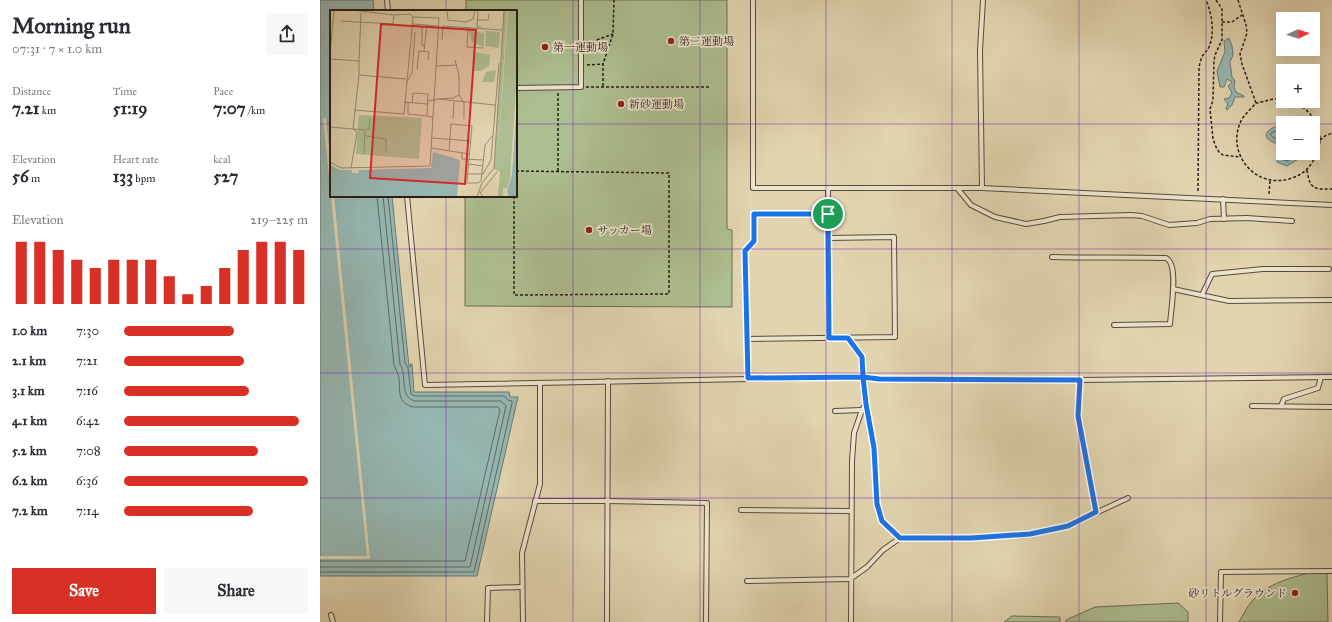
<!DOCTYPE html>
<meta charset="utf-8">
<style>
body{margin:0;font-family:"IM FELL Great Primer","Noto Serif JP",serif;background:#f7f7f7;color:#2b2b33;height:100vh;display:flex;flex-direction:column;font-size:15px;white-space:nowrap}
*{box-sizing:border-box;margin:0}
p{font-size:13px;color:#7c7c81}
.icon{flex:none;width:22px;height:22px;fill:none;stroke:currentColor;stroke-width:2;stroke-linecap:round;stroke-linejoin:round}
.map{position:relative;flex:1;overflow:hidden}
.panel{display:flex;flex-direction:column;background:#fff;width:320px}
.panel>*{flex:none}
.needle{width:26px;rotate:86deg}
.buttons{position:absolute;left:956px;top:12px;display:grid;gap:8px}
.buttons a{display:grid;place-items:center;width:44px;height:44px;border-radius:0px;background:#fff;box-shadow:0 4px 16px #0002;font-size:20px}
.pin{position:absolute;display:grid;place-items:center;width:34px;height:34px;color:#fff;margin:-17px;border:2px solid #fff;border-radius:50%;box-shadow:0 1px 4px #0007}
.round{display:grid;place-items:center;flex:none;width:42px;height:42px;border-radius:0px;background:#f7f7f7}
.summary{display:flex;align-items:center;justify-content:space-between;height:68px;padding:0 12px}
h1{font-size:22px;font-weight:700;line-height:30px}
.figures{display:grid;grid-template-columns:repeat(3,1fr);gap:6px;height:68px;padding:4px 12px}
.figures div{display:grid;align-content:center}
.figures b{font-size:17px;font-weight:700}
.figures small{font-size:11px;font-weight:400}
.figures p{font-size:11px}
.chart{height:112px;padding:8px 12px}
.chart p{display:flex;justify-content:space-between}
.chart svg{width:100%;height:72px;margin-top:4px;stroke:#d93025;stroke-width:6}
.cta{display:flex;gap:8px;margin-top:auto;padding:8px 12px}
.cta a{flex:1;height:46px;border-radius:0px;background:#d93025;color:#fff;font-size:16px;font-weight:700;line-height:46px;text-align:center}
.cta a+a{background:#f7f7f7;color:#2b2b33}
ul{padding:0 12px;list-style:none;font-size:13px}
li{display:grid;grid-template-columns:64px 48px 1fr;align-items:center;height:30px}
li i{height:10px;border-radius:5px;background:#d93025}
main{display:flex;flex:1;min-height:0}
.map>svg:first-child{display:block}
</style>
<main>
<section class="panel">
<div class="summary"><div><h1>Morning run</h1><p>07:31 · 7 × 1.0 km</p></div><a class="round"><svg class="icon" aria-label="share" viewBox="0 0 24 24"><path d="M12 15V3M7 8l5-5 5 5M5 13v7h14v-7"/></svg></a></div>
<div class="figures">
<div><p>Distance</p><b>7.21<small> km</small></b></div>
<div><p>Time</p><b>51:19</b></div>
<div><p>Pace</p><b>7:07<small> /km</small></b></div>
</div>
<div class="figures">
<div><p>Elevation</p><b>56<small> m</small></b></div>
<div><p>Heart rate</p><b>133<small> bpm</small></b></div>
<div><p>kcal</p><b>527</b></div>
</div>
<div class="chart"><p><span>Elevation</span>219–225 m</p>
<svg viewBox="0 0 160 44" preserveAspectRatio="none"><path d="M5 44V6M15 44V6M25 44V11M35 44V17M45 44V22M55 44V17M65 44V17M75 44V17M85 44V27M95 44V38M105 44V33M115 44V22M125 44V11M135 44V6M145 44V6M155 44V11"/></svg>
</div>
<ul>
<li><b>1.0 km</b>7:30<i style="width:60%"></i></li>
<li><b>2.1 km</b>7:21<i style="width:65%"></i></li>
<li><b>3.1 km</b>7:16<i style="width:68%"></i></li>
<li><b>4.1 km</b>6:42<i style="width:95%"></i></li>
<li><b>5.2 km</b>7:08<i style="width:73%"></i></li>
<li><b>6.2 km</b>6:36<i style="width:100%"></i></li>
<li><b>7.2 km</b>7:14<i style="width:70%"></i></li>
</ul>
<div class="cta"><a>Save</a><a>Share</a></div>
</section>
<div class="map">
<svg width="1012" height="622" viewBox="0 0 1012 622">
<rect width="100%" height="100%" fill="#e1d4af"/>
<filter id="stains"><feTurbulence type="fractalNoise" baseFrequency=".005" numOctaves="4"/><feColorMatrix values="0 0 0 0 .2 0 0 0 0 .09 0 0 0 0 .02 0 0 0 .5 -.17"/></filter>
<radialGradient id="worn" r=".72"><stop offset=".6" stop-color="#630" stop-opacity="0"/><stop offset="1" stop-color="#630" stop-opacity=".3"/></radialGradient>
<g fill="#adbe90" stroke="#6c6e54">
<path d="M 146,0 L 407,0 L 407,229 L 412,230 L 412,307 L 145,306 L 145,196 L 196,196 L 196,11 L 146,11 Z"/>
<path d="M 994,572 L 1007,574 L 1008,622 L 919,622 C 923,615 927,607 932,601 C 948,583 972,577 994,572 Z"/>
<path d="M 858,603 L 868,612 L 868,622 L 746,622 L 746,620 L 775,607 Z"/>
<path d="M 692,616 L 740,617 L 740,622 L 684,622 Z"/>
</g>
<g fill="#96b7b2" stroke="#6b7974">
<path d="M 0,0 L 53,0 L 54,11 L 11,11 L 11,196 L 72,196 L 89,367 L 91,367 L 90,364 L 92,364 L 94,392 L 189,392 L 190,397 L 198,397 L 157,576 L 0,576 Z"/>
<path d="M 909,38 L 912,46 L 913,55 L 910,62 L 912,77 L 915,81 L 914,87 L 916,92 L 924,96 L 924,97 L 915,97 L 912,105 L 907,110 L 906,108 L 908,104 L 904,99 L 909,98 L 912,93 L 908,86 L 912,82 L 907,79 L 904,87 L 900,87 L 897,71 L 905,52 L 904,41 Z"/>
<path d="M 963,124 L 963,153 L 983,153 L 980,158 L 967,166 L 957,162 L 958,144 C 938,138 946,128 962,125 Z"/>
</g>
<g fill="#e1d4af">
<path d="M 3,118 L 6,118 L 11,168 L 11,195 Z"/>
<path d="M 11,196 L 14,196 L 50,559 L 0,559 L 0,556 L 47,556 Z"/>
</g>
<g fill="none" stroke-linecap="round" stroke-linejoin="round">
<g stroke="#606a64" stroke-width="1">
<path d="M 963,129 L 953,132 L 950,134 C 953,139 958,138 961,142 C 963,146 961,155 961,159 L 967,161 L 976,156 L 978,153"/>
<path d="M 0,561 L 145,561 L 180,410 L 178,407 L 93,407 C 74,402 82,387 78,374 C 77,371 75,368 74,365 L 57,196"/>
<path d="M 0,567 L 150,567 L 186,406 L 181,401 L 95,401 C 82,398 85,383 83,373 C 83,370 81,367 80,364 L 63,196"/>
<path d="M 0,572 L 154,572 L 192,403 L 192,401 L 188,400 L 184,396 L 95,396 L 91,394 L 88,368 L 85,363 L 68,196"/>
</g>
<g stroke="#584b3d" stroke-width="6">
<g id="service">
<path d="M 67,0 L 68,11"/>
<path d="M 433,0 L 433,188 L 662,188 L 1012,205"/>
<path d="M 196,88 L 261,87 L 261,0"/>
<path d="M 508,188 L 509,338"/>
<path d="M 637,188 L 651,205 L 675,217 L 706,224 L 724,221 L 740,217 L 811,215 L 822,216 L 849,225 L 877,223 L 890,219 L 927,218 L 972,221"/>
<path d="M 662,188 L 660,50 L 663,0"/>
<path d="M 87,196 L 105,385 L 543,377 L 559,379 L 760,380 L 1012,377"/>
<path d="M 903,199 L 904,219"/>
<path d="M 732,257 C 770,258 808,257 846,258 C 848,259 849,260 850,262 C 857,273 851,310 850,324 L 794,325"/>
<path d="M 853,289 L 909,301 L 1012,300"/>
<path d="M 882,295 L 892,274 L 943,269 L 1009,269"/>
<path d="M 528,338 L 541,357 L 546,404 L 542,410 L 534,433 L 532,461 L 531,622"/>
<path d="M 427,339 L 425,251 L 434,241 L 434,214 L 508,214"/>
<path d="M 429,378 L 427,339 L 575,337 L 574,237 L 508,238"/>
<path d="M 760,380 L 758,417 L 776,513"/>
<path d="M 546,405 L 554,448 L 557,504 L 562,521 L 580,538"/>
<path d="M 932,406 L 1012,407"/>
<path d="M 961,406 L 964,399 L 998,388 L 1001,377"/>
<path d="M 515,411 L 542,410"/>
<path d="M 215,501 L 288,501 L 387,503 L 386,622"/>
<path d="M 421,510 L 531,511"/>
<path d="M 427,581 L 530,579 L 547,567 L 563,550 L 580,538 L 651,538 L 710,535 L 748,526 L 808,498"/>
<path d="M 11,615 L 13,622"/>
<path d="M 167,622 L 168,588 L 202,587"/>
<path d="M 203,622 L 202,553 L 220,484 L 220,383"/>
<path d="M 287,622 L 288,381"/>
<path d="M 900,622 L 901,572 L 1012,571"/>
</g>
</g>
<g stroke="#2a1d17" stroke-width="1.5" stroke-dasharray="3 2" stroke-linecap="butt">
<path d="M 896,0 L 902,9 L 902,40 L 895,55 L 894,61 L 893,100 L 890,109 L 893,139 L 896,147 L 899,152 L 903,155 L 920,157"/>
<path d="M 918,0 L 926,25 L 927,33 L 920,54 L 922,64 L 936,103"/>
<path d="M 902,22 L 912,22 L 922,15"/>
<path d="M 267,42 L 274,41 L 293,34"/>
<path d="M 267,65 L 283,64"/>
<path d="M 283,86 L 283,64 L 293,34 L 294,0"/>
<path d="M 266,87 L 389,87"/>
<path d="M 238,93 L 238,171"/>
<path d="M 963,99 C 955,97 945,102 936,103 C 932,108 926,113 922,119 C 904,153 936,191 972,178 C 981,175 988,170 993,161 C 997,155 1000,146 1000,138 C 998,120 989,109 972,101"/>
<path d="M 1000,140 L 1005,136 L 1012,133"/>
<path d="M 987,170 C 990,190 994,189 1012,189"/>
<path d="M 878,191 L 879,67 C 880,63 881,58 883,55 C 885,52 888,50 889,47 C 895,33 892,14 886,0"/>
<path d="M 949,194 L 950,181"/>
<path d="M 194,196 L 194,295 L 349,294 L 349,173 L 196,171"/>
</g>
<use href="#service" stroke="#ece3cb" stroke-width="4"/>
</g>
<g fill="none" stroke-linecap="round" stroke-linejoin="round">
<g stroke="#fff" stroke-width="8">
<path id="route" d="M 508,214 L 434,214 L 434,241 L 425,251 L 428,378 L 543,377 L 546,404 L 554,448 L 557,504 L 562,521 L 580,538 L 651,538 L 710,534 L 748,526 L 776,512 L 758,416 L 760,380 L 559,379 L 543,377 L 542,357 L 528,338 L 509,338 L 508,214"/>
</g>
<use href="#route" stroke="#1a73e8" stroke-width="5"/>
</g>
<path fill="none" stroke="#7b2cbf" stroke-width="1" stroke-opacity="0.55" d="M 126,0 L 126,11M 253,0 L 253,622M 380,0 L 380,622M 506,0 L 506,622M 632,0 L 632,622M 759,0 L 759,622M 886,0 L 886,622M 0,124 L 11,124M 196,124 L 963,124M 993,124 L 1012,124M 126,196 L 126,622M 0,249 L 1012,249M 0,373 L 1012,373M 0,498 L 1012,498"/>
<g fill="#8f2418" stroke="#ece3cb" stroke-width="1.5">
<circle cx="351" cy="41" r="4"/>
<circle cx="225" cy="47" r="4"/>
<circle cx="301" cy="104" r="4"/>
<circle cx="269" cy="230" r="4"/>
<circle cx="975" cy="593" r="4"/>
</g>
<g text-anchor="middle" dominant-baseline="central" stroke-width="3.5" stroke-linejoin="round" paint-order="stroke">
<g font-size="11" fill="#2a1d17" stroke="#ece3cb" text-anchor="start">
<text x="359" y="41">第二運動場</text>
<text x="233" y="47">第一運動場</text>
<text x="309" y="104">新砂運動場</text>
<text x="277" y="230">サッカー場</text>
<text x="967" y="593" text-anchor="end">砂リトルグラウンド</text>
</g>
</g>
<g transform="translate(10 10)">
<rect width="187" height="187" fill="#e1d4af"/>
<path d="M 174,0 L 177,0 L 167,158 L 178,0 L 187,0 L 187,66 L 180,168 L 177,178 L 173,178 L 173,187 L 168,187 L 170,162 L 164,159 ZM 139,21 L 154,23 L 154,37 L 142,32 ZM 156,21 L 170,22 L 169,38 L 155,36 ZM 143,42 L 160,45 L 159,56 L 151,61 L 143,61 ZM 166,60 L 164,72 L 152,72 L 156,62 ZM 29,105 L 92,108 L 89,149 L 26,144 Z" fill="#adbe90"/>
<path d="M 187,88 L 187,187 L 179,187 L 177,181 L 182,165 ZM 103,142 L 130,150 L 127,187 L 0,187 L 0,155 L 10,160 L 22,160 L 22,163 L 28,163 L 29,160 L 101,158 Z" fill="#96b7b2"/>
<path fill="none" stroke="#988b72" stroke-width="1" d="M 22,0 L 64,5 L 80,4 L 83,8 L 74,104 L 24,100M 117,0 L 118,10 L 136,12 L 143,9 L 145,0M 148,0 L 147,17 L 151,17M 148,10 L 158,10 L 159,4M 11,11 L 63,14 L 64,5M 83,14 L 109,16M 92,17 L 92,35 L 94,36M 138,18 L 137,37 L 153,38M 112,30 L 113,16 L 172,20M 94,41 L 97,15M 0,44 L 4,0M 0,49 L 29,51 L 29,65 L 76,69M 125,50 L 129,65 L 129,85 L 134,93 L 134,109M 29,51 L 31,3M 106,56 L 127,55M 87,59 L 89,41 L 99,42 L 98,50M 76,73 L 82,63 L 85,22M 109,89 L 123,88 L 129,85M 98,91 L 108,89 L 165,95M 74,92 L 97,94M 78,93 L 78,104 L 97,106M 82,93 L 83,83 L 98,84 L 97,106 L 103,107M 123,109 L 124,92M 0,117 L 35,120 L 34,144M 36,119 L 39,119 L 40,109M 36,126 L 56,129 L 56,142M 102,128 L 140,131M 101,138 L 139,144M 119,140 L 121,114 L 142,116 L 137,172M 132,143 L 132,149 L 154,150M 0,152 L 11,158 L 100,156 L 109,8 L 83,7M 139,154 L 153,156M 21,158 L 26,129 L 27,122 L 23,119 L 29,65M 138,164 L 153,164M 153,164 L 161,150 L 169,53M 134,173 L 148,173 L 151,171 L 155,135 L 163,125M 147,187 L 152,173 L 164,158 L 174,0M 154,187 L 150,183 L 167,162"/>
<path fill="#d62828" fill-opacity="0.15" stroke="#d62828" stroke-width="2" d="M 51,14 L 146,20 L 135,174 L 40,168 Z"/>
<rect width="187" height="187" fill="none" stroke="#2a1d17" stroke-width="2"/>
</g>
<rect width="100%" height="100%" filter="url(#stains)"/>
<rect width="100%" height="100%" fill="url(#worn)"/>
</svg>
<div class="buttons">
<a><svg class="needle" viewBox="-14 -14 28 28"><path d="M0-13l5 13h-10z" fill="#e53935"/><path d="M0 13l5-13h-10z" fill="#7c7c81"/></svg></a>
<a>+</a>
<a>−</a>
</div>
<div class="pin" style="left:508px;top:214px;background:#1e9e55"><svg class="icon" aria-label="arrive" viewBox="0 0 24 24"><path d="M6 21V4h12l-3 4 3 4H6"/></svg></div>
</div>
</main>
